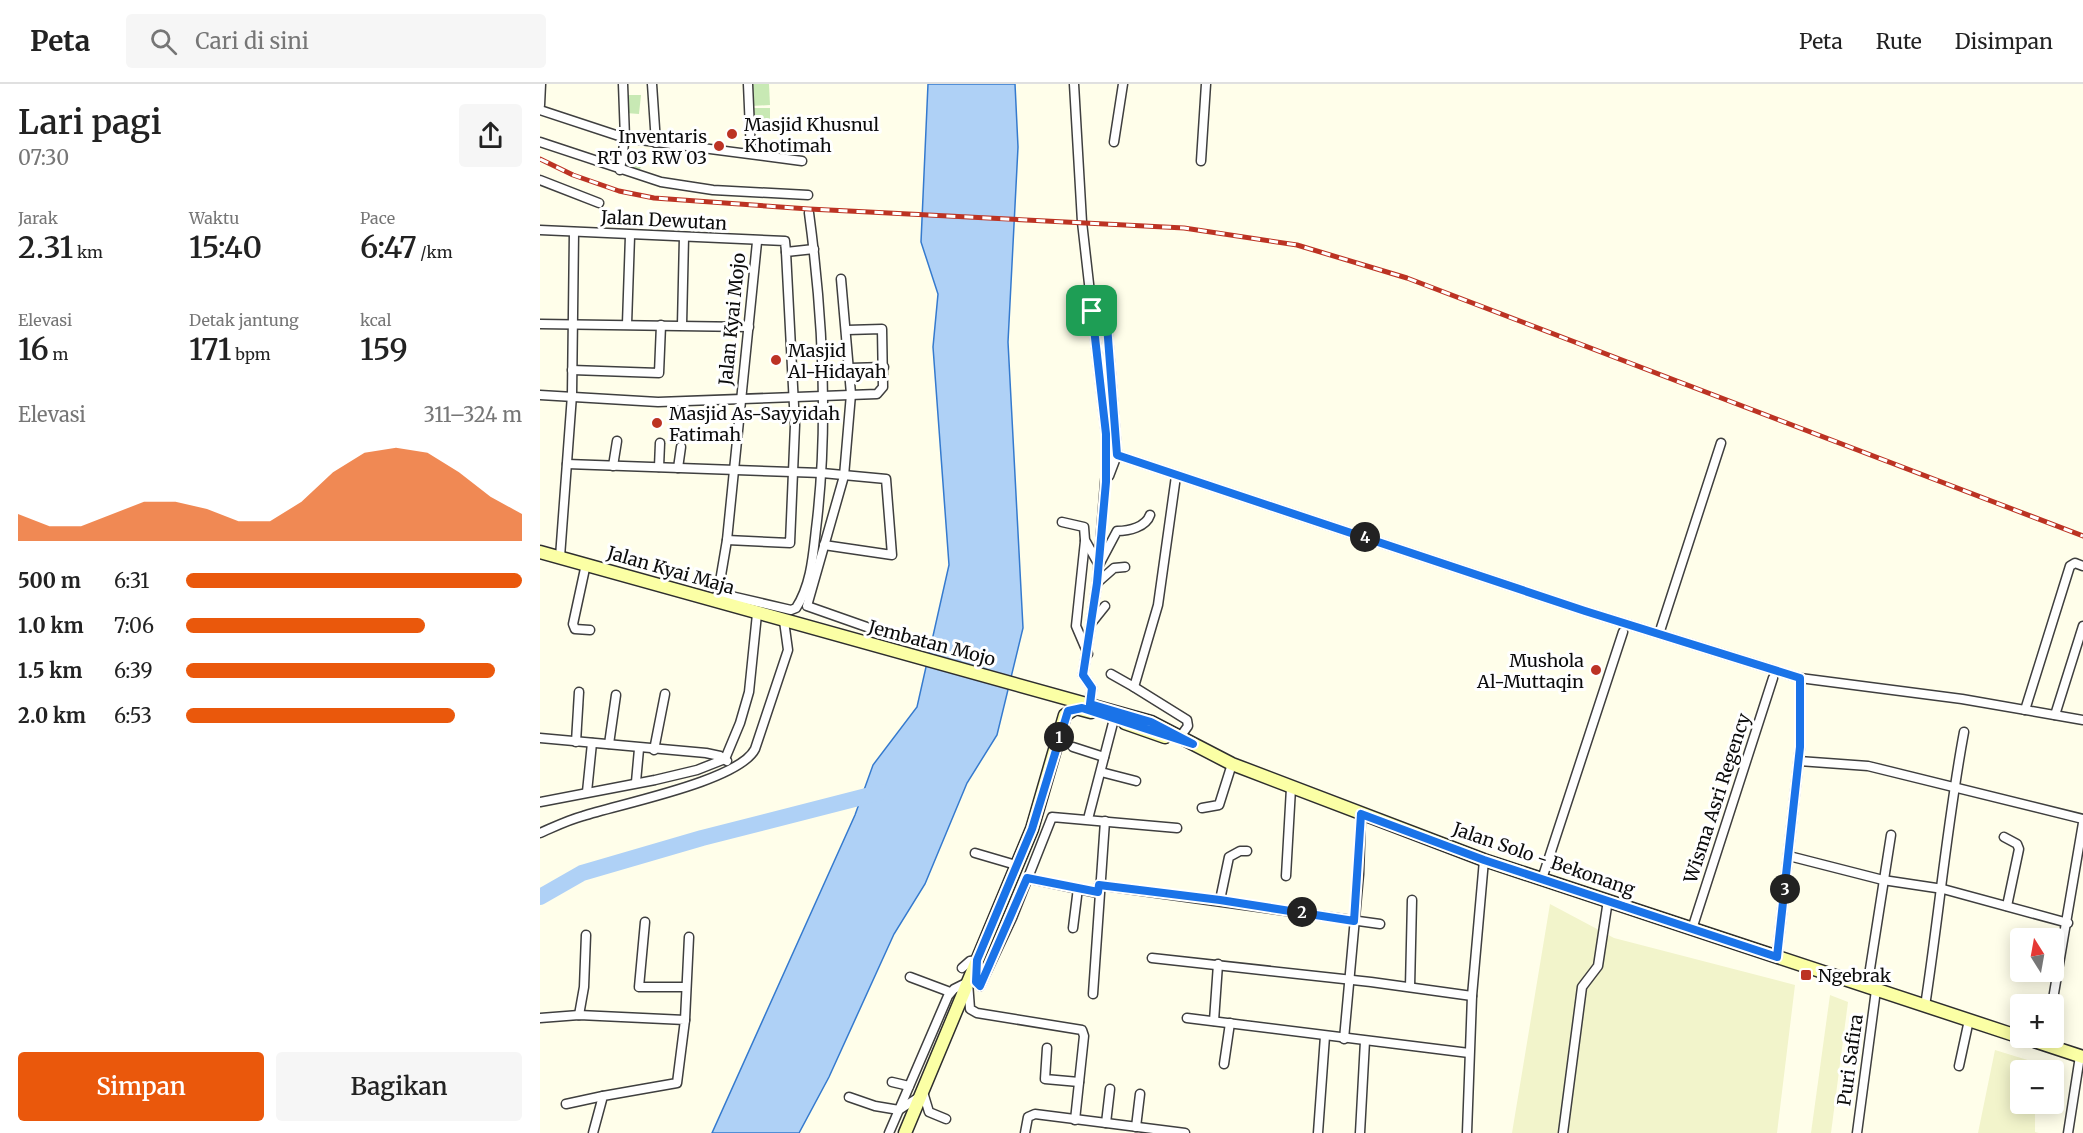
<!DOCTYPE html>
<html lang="id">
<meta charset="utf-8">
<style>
body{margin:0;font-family:Merriweather,serif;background:#f6f6f6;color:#222;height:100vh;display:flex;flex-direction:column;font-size:22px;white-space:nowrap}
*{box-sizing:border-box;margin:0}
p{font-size:20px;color:#767676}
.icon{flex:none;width:33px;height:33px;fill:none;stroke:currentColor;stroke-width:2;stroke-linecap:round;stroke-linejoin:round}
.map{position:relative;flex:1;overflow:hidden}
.sheet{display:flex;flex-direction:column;background:#fff;width:540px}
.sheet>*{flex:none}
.needle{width:39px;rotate:349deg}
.buttons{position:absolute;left:1470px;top:844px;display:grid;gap:12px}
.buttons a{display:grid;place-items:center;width:54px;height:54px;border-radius:6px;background:#fff;box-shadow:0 3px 15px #0003;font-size:30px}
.pin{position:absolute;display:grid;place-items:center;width:51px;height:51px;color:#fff;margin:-26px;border-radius:12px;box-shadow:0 3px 9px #0006}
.km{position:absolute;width:30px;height:30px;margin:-15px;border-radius:50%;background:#222;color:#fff;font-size:16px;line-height:30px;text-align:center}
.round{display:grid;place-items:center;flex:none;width:63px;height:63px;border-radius:6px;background:#f6f6f6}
.head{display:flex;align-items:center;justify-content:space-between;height:102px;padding:0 18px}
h1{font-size:33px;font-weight:600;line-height:45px}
.metrics{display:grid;grid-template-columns:repeat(3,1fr);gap:9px;height:102px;padding:6px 18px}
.metrics div{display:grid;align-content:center}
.metrics b{font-size:30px;font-weight:600}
.metrics small{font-size:16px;font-weight:400}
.metrics p{font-size:16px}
.chart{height:168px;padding:12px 18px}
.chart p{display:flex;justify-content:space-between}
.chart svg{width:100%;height:108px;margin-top:6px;fill:#ea580c;opacity:.7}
.action{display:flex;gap:12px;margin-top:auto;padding:12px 18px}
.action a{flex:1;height:69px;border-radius:6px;background:#ea580c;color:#fff;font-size:24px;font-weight:600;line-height:69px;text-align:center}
.action a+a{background:#f6f6f6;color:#222}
ul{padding:0 18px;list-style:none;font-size:20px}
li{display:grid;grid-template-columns:96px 72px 1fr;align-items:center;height:45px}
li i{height:15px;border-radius:8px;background:#ea580c}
header{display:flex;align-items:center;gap:36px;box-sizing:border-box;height:84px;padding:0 30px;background:#fff;border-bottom:2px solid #e0e0e0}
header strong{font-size:28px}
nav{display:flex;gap:33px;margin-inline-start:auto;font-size:21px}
.search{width:420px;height:54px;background:#f6f6f6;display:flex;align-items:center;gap:15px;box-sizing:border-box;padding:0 21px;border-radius:6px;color:#767676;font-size:22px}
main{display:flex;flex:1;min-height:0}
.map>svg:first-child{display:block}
</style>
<header>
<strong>Peta</strong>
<div class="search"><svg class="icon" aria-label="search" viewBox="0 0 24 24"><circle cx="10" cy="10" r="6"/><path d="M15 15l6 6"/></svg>Cari di sini</div>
<nav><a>Peta</a><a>Rute</a><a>Disimpan</a></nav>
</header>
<main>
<section class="sheet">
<div class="head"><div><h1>Lari pagi</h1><p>07:30</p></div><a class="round"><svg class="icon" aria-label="share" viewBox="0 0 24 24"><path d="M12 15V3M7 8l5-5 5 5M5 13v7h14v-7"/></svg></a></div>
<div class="metrics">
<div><p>Jarak</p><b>2.31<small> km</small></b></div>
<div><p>Waktu</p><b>15:40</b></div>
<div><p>Pace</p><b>6:47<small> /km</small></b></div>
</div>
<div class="metrics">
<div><p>Elevasi</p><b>16<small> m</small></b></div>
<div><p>Detak jantung</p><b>171<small> bpm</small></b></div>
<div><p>kcal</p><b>159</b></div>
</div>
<div class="chart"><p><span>Elevasi</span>311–324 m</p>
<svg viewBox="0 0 160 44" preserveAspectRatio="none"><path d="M0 44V33L10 38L20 38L30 33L40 28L50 28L60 31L70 36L80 36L90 28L100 16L110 8L120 6L130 8L140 16L150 26L160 33V44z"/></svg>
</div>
<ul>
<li><b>500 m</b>6:31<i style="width:100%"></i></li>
<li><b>1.0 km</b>7:06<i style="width:71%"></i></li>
<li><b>1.5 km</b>6:39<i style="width:92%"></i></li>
<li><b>2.0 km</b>6:53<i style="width:80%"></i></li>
</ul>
<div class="action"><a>Simpan</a><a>Bagikan</a></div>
</section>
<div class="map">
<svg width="1543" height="1049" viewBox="0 0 1543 1049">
<rect width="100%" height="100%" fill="#fffeea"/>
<g fill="#f2f4cb">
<path d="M 1010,820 L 1074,854 L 1255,901 L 1237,1049 L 972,1049 Z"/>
<path d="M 1290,911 L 1308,918 L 1291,1049 L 1271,1049 Z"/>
<path d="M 1455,966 L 1494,978 L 1494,987 L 1480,987 L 1480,1020 L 1495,1020 L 1495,1048 L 1499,1049 L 1438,1049 Z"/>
</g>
<g fill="#c8e9b4">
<path d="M 210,0 L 229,0 L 230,21 L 211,22 Z"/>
<path d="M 87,11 L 101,11 L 99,30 L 86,29 Z"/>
<rect x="211" y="24" width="19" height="23"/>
<path d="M 85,70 L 103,75 L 99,89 L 82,85 Z"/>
</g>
<path fill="#afd1f6" stroke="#357ace" stroke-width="1.5" d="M 388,0 L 475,0 L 478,63 L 468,258 L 483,544 L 457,651 L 427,699 L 385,800 L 354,850 L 289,993 L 259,1049 L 172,1049 L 315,731 L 333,681 L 377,623 L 409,481 L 393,263 L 398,210 L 381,158 Z"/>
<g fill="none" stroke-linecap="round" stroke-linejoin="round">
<path stroke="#afd1f6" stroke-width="16" d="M 0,813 L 42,789 L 162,754 L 342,708"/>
<g stroke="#3f3f3f" stroke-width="11">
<g id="street">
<path d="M 112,0 L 116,59"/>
<path d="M 208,0 L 211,69"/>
<path d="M 534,0 L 542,138 L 566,350 L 567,375 L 557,499 L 543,591 L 552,604 L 550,620"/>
<path d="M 0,21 L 1,0"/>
<path d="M 0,26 L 85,54 L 262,77"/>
<path d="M 0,58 L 121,98 L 173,106 L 268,111"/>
<path d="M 574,58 L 583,0"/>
<path d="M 661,77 L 666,0"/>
<path d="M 80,86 L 85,54 L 83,0"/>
<path d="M 0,96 L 59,119"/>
<path d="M 0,146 L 245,157 L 246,168"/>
<path d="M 301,195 L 311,310 L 304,392 L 267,522 L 341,548"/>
<path d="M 552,227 L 563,230 L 567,241 L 577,371 L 569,392"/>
<path d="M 0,240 L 209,243"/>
<path d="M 87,240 L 90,152"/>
<path d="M 142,241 L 144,153"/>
<path d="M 310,284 L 344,283"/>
<path d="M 32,286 L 119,289 L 121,241"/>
<path d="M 0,311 L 118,318 L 337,310 L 343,303 L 342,245 L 307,246"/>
<path d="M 577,371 L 1045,527 L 1260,594 L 1422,615 L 1543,636"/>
<path d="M 27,380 L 282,389 L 346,395 L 352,471 L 284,461"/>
<path d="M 73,382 L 77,357"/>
<path d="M 119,383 L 120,359"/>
<path d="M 138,384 L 141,363"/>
<path d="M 522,438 L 544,443 L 545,456 L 559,481 L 577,447 C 589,447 606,443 610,431"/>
<path d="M 187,456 L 250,459 L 255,341 L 246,168 L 274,165"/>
<path d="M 545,457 L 536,542 L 548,570"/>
<path d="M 20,473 L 32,311 L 34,148"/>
<path d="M 46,480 L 33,540 L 35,545 L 50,546"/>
<path d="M 557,499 L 574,484 L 585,483"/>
<path d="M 178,509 L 251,526 L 256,524 C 271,501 273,472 276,445 C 289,340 283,233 269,129"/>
<path d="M 177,515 L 187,456 L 217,158"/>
<path d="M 553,537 L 565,522"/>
<path d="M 1119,550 L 1181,359"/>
<path d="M 571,590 L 594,603 L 618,521 L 636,392"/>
<path d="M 594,603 L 647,636 L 648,642 L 640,653"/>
<path d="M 1485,626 L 1530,482 L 1535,479 L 1543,482"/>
<path d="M 1515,631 L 1543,542"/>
<path d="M 0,654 L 166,669 L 180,672 L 187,677"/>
<path d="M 36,658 L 39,608"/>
<path d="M 69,660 L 76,611"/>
<path d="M 533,663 L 564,673"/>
<path d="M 114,666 L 125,610"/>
<path d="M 1259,677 L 1328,682 L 1543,735"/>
<path d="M 561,688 L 596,697"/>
<path d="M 96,698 L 99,665"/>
<path d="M 47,708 L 52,659"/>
<path d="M 0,718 L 115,696 L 157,686 L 185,675 L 200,639 L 209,608 L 217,530"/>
<path d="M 662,724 L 679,721 L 692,680"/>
<path d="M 548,735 L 574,635"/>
<path d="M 0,749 C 14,743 28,736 43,732 C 79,720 199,697 215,665 L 248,566 L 244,537"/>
<path d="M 1464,753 L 1477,760 L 1479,765 L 1467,822"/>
<path d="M 435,769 L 476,781"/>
<path d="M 1249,772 L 1343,796 L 1403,805 L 1528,839"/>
<path d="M 746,792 L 751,704"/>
<path d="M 487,794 L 558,809"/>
<path d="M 1002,795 L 1083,548"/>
<path d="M 559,801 L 840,840"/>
<path d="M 680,816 L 689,773 L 700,767 L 707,767"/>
<path d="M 105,838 L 99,903 L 146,903"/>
<path d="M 533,844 L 538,804"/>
<path d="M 1152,845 L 1233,594"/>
<path d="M 1237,873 L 1260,663 L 1260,594"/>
<path d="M 612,874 L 831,898 L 932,912"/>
<path d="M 422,884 L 430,877 L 437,876 L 436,898 L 440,902"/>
<path d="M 370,893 L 410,908"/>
<path d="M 440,902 L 472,834 L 512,733 L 637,744"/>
<path d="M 870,903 L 872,816"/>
<path d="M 1327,904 L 1351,751"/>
<path d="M 553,910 L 565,737"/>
<path d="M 1512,921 L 1543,739"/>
<path d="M 1385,922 C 1399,831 1407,739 1424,648"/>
<path d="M 39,931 L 44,903 L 46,851"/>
<path d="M 0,934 L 39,931 L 145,936 L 137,999 L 63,1012 L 53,1049"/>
<path d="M 647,934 L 929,969"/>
<path d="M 145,936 L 149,853"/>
<path d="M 674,937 L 678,880"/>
<path d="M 804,955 L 819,790 L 821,730"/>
<path d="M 507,964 L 505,995 L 539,998"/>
<path d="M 684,980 L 690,939"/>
<path d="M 1419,982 L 1429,936"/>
<path d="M 352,998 L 369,1002"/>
<path d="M 383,1008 L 389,1028 L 406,1035"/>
<path d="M 309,1013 L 335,1022 L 359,1026 L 379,1013"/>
<path d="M 26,1020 L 63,1012"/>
<path d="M 566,1039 L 570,1005"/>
<path d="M 596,1043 L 600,1010"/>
<path d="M 349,1049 L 408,912 L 414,905 L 428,898 L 430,925 L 437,929 L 542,946 L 544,952 L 535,1036"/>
<path d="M 485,1049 L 488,1033 L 495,1030 L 645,1049"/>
<path d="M 778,1049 L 785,952"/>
<path d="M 820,1049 L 825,957"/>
<path d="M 927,1049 L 932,912 L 944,776"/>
<path d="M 1023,1049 L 1042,903 L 1058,882 L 1068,816"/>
<path d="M 1317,1049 L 1336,906"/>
<path d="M 1528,1049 L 1540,972"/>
</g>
</g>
<g stroke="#2e2e2e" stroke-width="15">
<g id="secondary">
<path d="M 0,468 L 611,638 L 692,680 L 944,776 L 1480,953"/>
<path d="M 585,639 L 625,653"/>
<path d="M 1485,954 L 1543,973"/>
<path d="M 365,1049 L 492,745 L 525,631 L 536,624 L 551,628"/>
</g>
</g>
<use href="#street" stroke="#fff" stroke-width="8"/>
<use href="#secondary" stroke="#fbffa5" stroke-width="12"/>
<g stroke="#bc3323" stroke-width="5">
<path id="rail" d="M 0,75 L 33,91 L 79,107 L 114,114 L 269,125 L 644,144 L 757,161 L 867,194 L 1543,452"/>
</g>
<use href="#rail" stroke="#fff" stroke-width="3" stroke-dasharray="9" stroke-linecap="butt"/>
</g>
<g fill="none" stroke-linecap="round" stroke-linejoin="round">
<g stroke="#fff" stroke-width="12">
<path id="route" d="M 552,227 L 563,230 L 567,241 L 577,371 L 1045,527 L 1260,594 L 1260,663 L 1237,873 L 944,776 L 821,730 L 814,837 L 680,816 L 559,801 L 558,808 L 487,794 L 440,902 L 436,898 L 437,876 L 492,745 L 528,627 L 542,624 L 653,660 L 611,638 L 550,620 L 552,604 L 543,591 L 557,499 L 566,398 L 566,350 Z"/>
</g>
<use href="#route" stroke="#1a73e8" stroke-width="8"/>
</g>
<g fill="#bc3323" stroke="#fff" stroke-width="2">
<circle cx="192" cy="50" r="6"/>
<circle cx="179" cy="62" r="6"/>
<circle cx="236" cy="276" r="6"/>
<circle cx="117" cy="339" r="6"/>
<circle cx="1056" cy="586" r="6"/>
<rect x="1260" y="885" width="12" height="12" rx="3"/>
</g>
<g text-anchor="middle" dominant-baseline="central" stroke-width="6" stroke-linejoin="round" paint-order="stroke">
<g font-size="18" fill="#0c0c0c" stroke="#fff" text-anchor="start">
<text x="204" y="40">Masjid Khusnul<tspan x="204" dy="21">Khotimah</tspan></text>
<text x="167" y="52" text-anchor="end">Inventaris<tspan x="167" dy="21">RT 03 RW 03</tspan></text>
<text x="248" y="266">Masjid<tspan x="248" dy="21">Al-Hidayah</tspan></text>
<text x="129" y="329">Masjid As-Sayyidah<tspan x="129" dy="21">Fatimah</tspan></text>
<text x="1044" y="576" text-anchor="end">Mushola<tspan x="1044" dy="21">Al-Muttaqin</tspan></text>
<text x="1278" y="891">Ngebrak</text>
</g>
<g font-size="18" fill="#0c0c0c" stroke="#fff">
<text transform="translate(124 136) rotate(3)">Jalan Dewutan</text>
<text transform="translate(192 235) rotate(-84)">Jalan Kyai Mojo</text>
<text transform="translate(131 486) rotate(16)">Jalan Kyai Maja</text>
<text transform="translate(392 559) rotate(15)">Jembatan Mojo</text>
<text transform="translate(1177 714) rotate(-72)">Wisma Asri Regency</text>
<text transform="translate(1004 775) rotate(19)">Jalan Solo - Bekonang</text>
<text transform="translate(1310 976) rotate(-82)">Puri Safira</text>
</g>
</g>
</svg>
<div class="buttons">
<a><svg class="needle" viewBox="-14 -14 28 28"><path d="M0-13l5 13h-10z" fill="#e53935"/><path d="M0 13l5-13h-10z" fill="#767676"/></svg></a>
<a>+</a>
<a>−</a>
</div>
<div class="pin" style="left:552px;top:227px;background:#1e9e55"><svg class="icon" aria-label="arrive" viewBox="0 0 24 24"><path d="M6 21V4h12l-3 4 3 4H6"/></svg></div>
<b class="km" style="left:519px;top:653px">1</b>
<b class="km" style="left:762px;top:828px">2</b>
<b class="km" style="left:1245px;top:805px">3</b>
<b class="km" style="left:825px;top:453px">4</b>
</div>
</main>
